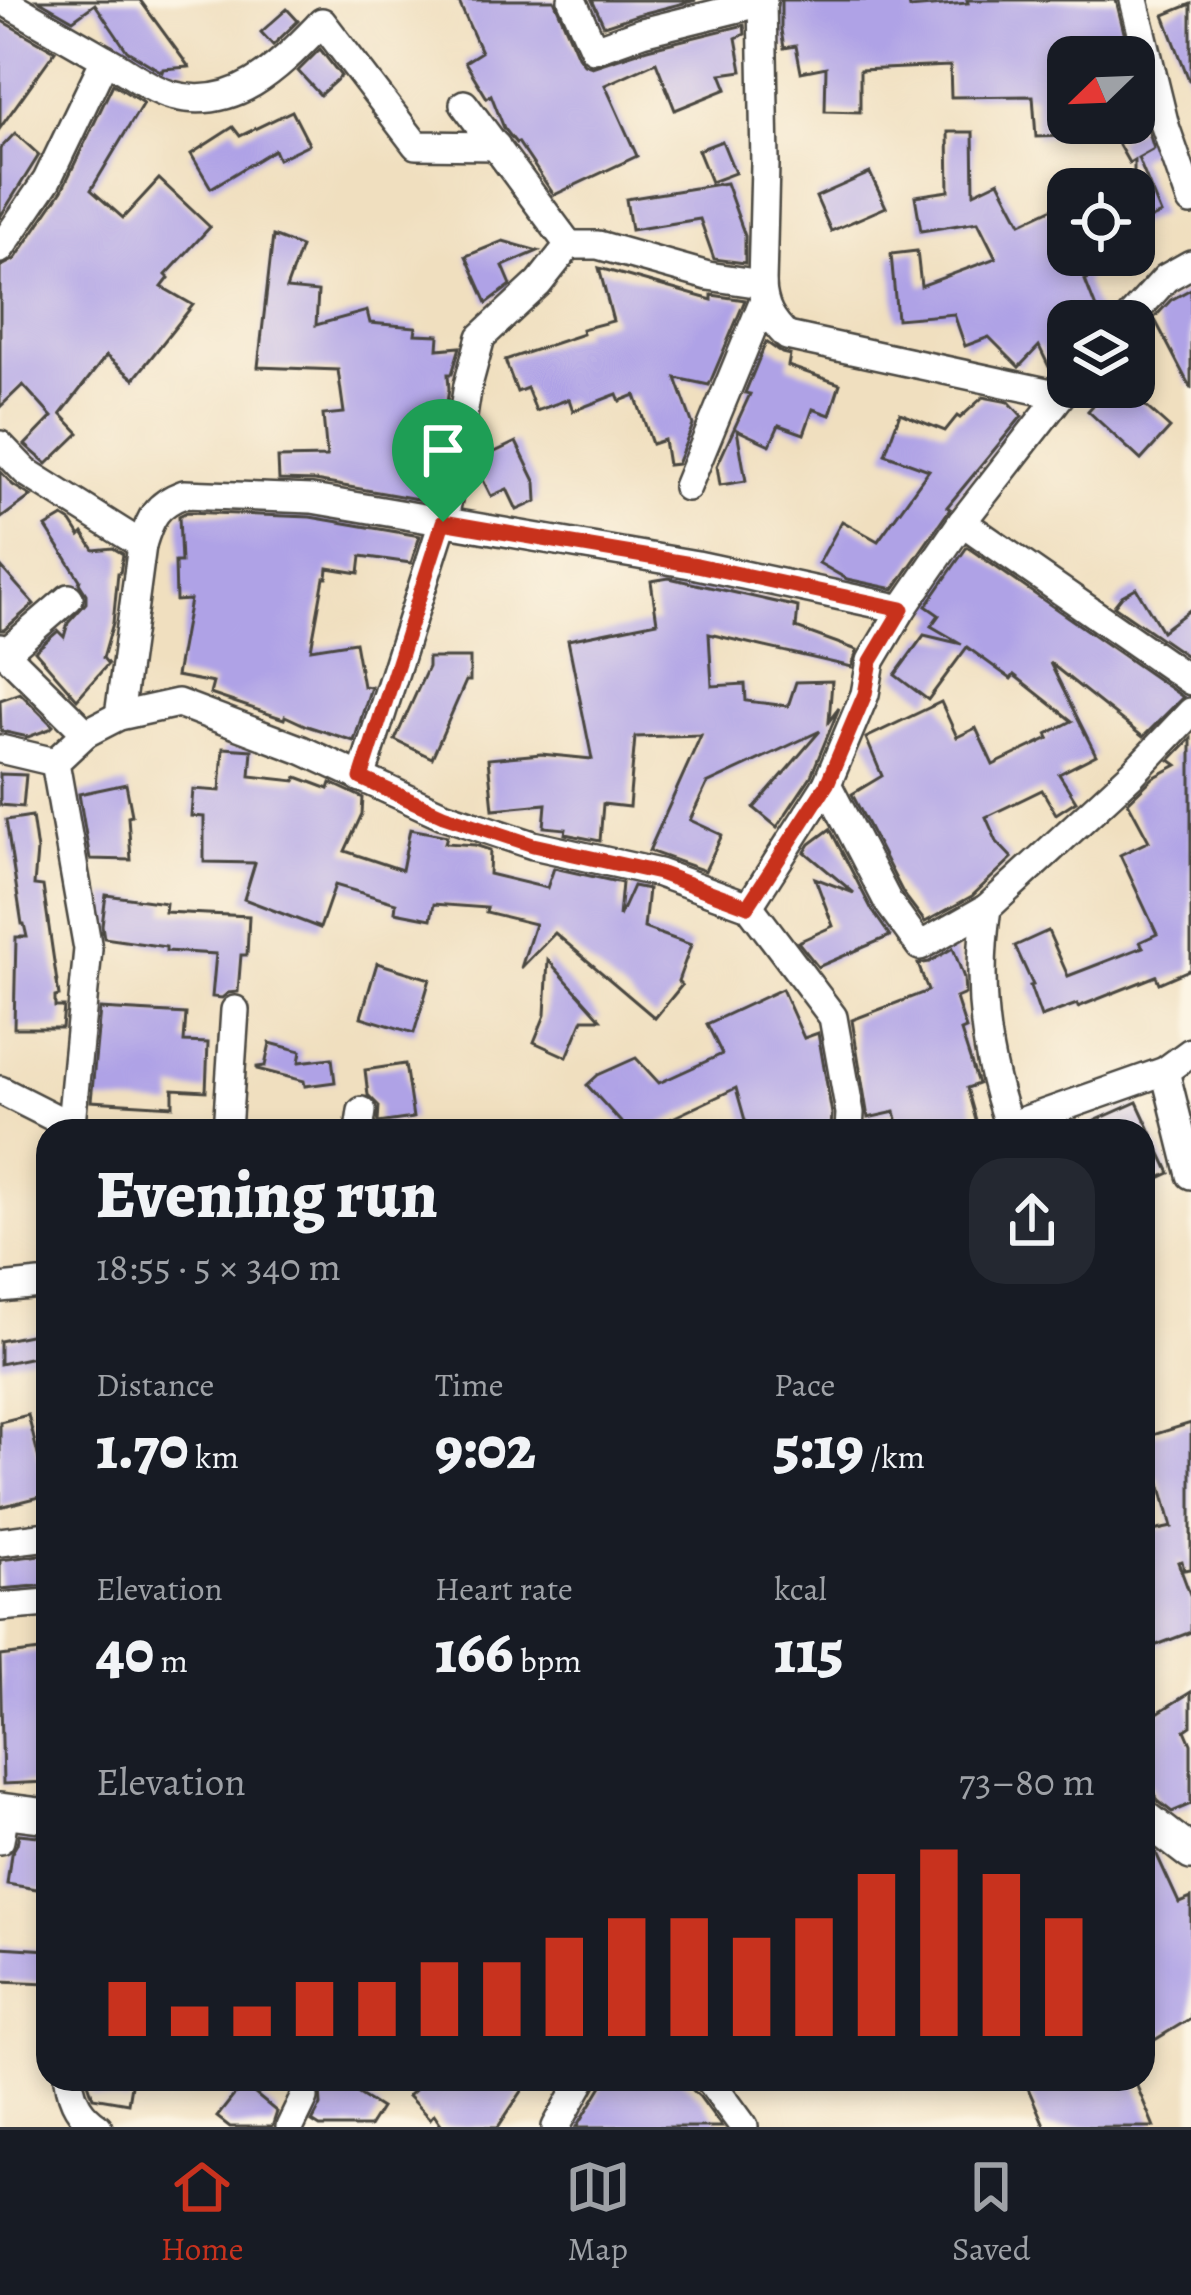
<!DOCTYPE html>
<meta charset="utf-8">
<style>
body{margin:0;font-family:Alegreya,serif;background:#242831;color:#f1f3f6;height:100vh;display:flex;flex-direction:column;font-size:45px;white-space:nowrap}
*{box-sizing:border-box;margin:0}
p{font-size:39px;color:#9ea1a6}
.icon{flex:none;width:66px;height:66px;fill:none;stroke:currentColor;stroke-width:2;stroke-linecap:round;stroke-linejoin:round}
.map{position:relative;flex:1;overflow:hidden}
.panel{position:absolute;left:36px;top:1119px;width:1119px;height:972px;display:flex;flex-direction:column;background:#171b24;border-radius:36px;box-shadow:0 6px 18px #0003}
.panel>*{flex:none}
.needle{width:78px;rotate:247deg}
.fabs{position:absolute;left:1047px;top:36px;display:grid;gap:24px}
.fabs a{display:grid;place-items:center;width:108px;height:108px;border-radius:24px;background:#171b24;box-shadow:0 6px 18px #0003;font-size:60px}
.pin{position:absolute;display:grid;place-items:center;width:102px;height:102px;color:#fff;margin:-123px -51px;border-radius:50% 50% 50% 0;rotate:-45deg;box-shadow:0 0 12px #0007}
.pin .icon{rotate:45deg}
.round{display:grid;place-items:center;flex:none;width:126px;height:126px;border-radius:36px;background:#242831}
.head{display:flex;align-items:center;justify-content:space-between;height:204px;padding:0 60px}
h1{font-size:66px;font-weight:800;line-height:90px}
.figures{display:grid;grid-template-columns:repeat(3,1fr);gap:18px;height:204px;padding:12px 60px}
.figures div{display:grid;align-content:center}
.figures b{font-size:60px;font-weight:800}
.figures small{font-size:33px;font-weight:400}
.figures p{font-size:33px}
.chart{height:336px;padding:24px 60px}
.chart p{display:flex;justify-content:space-between}
.chart svg{width:100%;height:216px;margin-top:12px;stroke:#c8321e;stroke-width:6}
.tabs{display:flex;justify-content:space-around;align-items:center;height:168px;border-top:3px solid #363941;background:#171b24;font-size:33px;color:#9ea1a6}
.tabs a{display:grid;justify-items:center;gap:6px}
.tabs .active{color:#c8321e}
.map>svg:first-child{display:block}
</style>
<div class="map">
<svg width="1191" height="2127" viewBox="0 0 1191 2127">
<rect width="100%" height="100%" fill="#fcf5e5"/>
<filter id="ink" filterUnits="userSpaceOnUse"><feTurbulence type="fractalNoise" baseFrequency=".00833" numOctaves="2"/><feDisplacementMap in="SourceGraphic" scale="24" xChannelSelector="R" yChannelSelector="G"/><feConvolveMatrix kernelMatrix="1 2 1 2 8 2 1 2 1" color-interpolation-filters="sRGB"/></filter>
<filter id="wash" filterUnits="userSpaceOnUse"><feTurbulence type="fractalNoise" baseFrequency=".004" numOctaves="4" result="noise"/><feDisplacementMap in="SourceGraphic" scale="48" xChannelSelector="R" yChannelSelector="G"/><feGaussianBlur stdDeviation="2.7" result="paint"/><feColorMatrix in="noise" values="0 0 0 0 0 0 0 0 0 0 0 0 0 0 0 0 0 1.4 0 .05"/><feComposite in="paint" operator="in"/></filter>
<g filter="url(#wash)">
<rect width="100%" height="100%" fill="#f0dfbf"/>
<g id="blocks">
<g fill="#afa2e6">
<path d="M 38,0 L 140,0 L 189,67 L 163,69 L 162,72 L 127,51 L 95,4 L 73,20 Z"/>
<path d="M 458,0 L 554,0 L 578,56 L 584,64 L 592,67 L 647,49 L 744,25 L 745,34 L 736,38 L 742,71 L 721,74 L 727,89 L 675,110 L 656,62 L 605,85 L 637,156 L 554,195 L 518,142 L 516,143 L 504,128 L 491,95 L 487,98 L 465,62 L 481,52 Z"/>
<path d="M 592,0 L 696,0 L 637,15 L 604,26 Z"/>
<path d="M 781,0 L 908,0 L 910,8 L 968,3 L 967,0 L 1116,0 L 1130,57 L 1068,57 L 1068,136 L 1036,137 L 1033,96 L 951,97 L 950,66 L 860,70 L 860,112 L 825,111 L 826,67 L 801,72 L 796,46 L 784,48 L 781,30 Z"/>
<path d="M 1191,4 L 1191,80 L 1189,80 L 1164,15 Z"/>
<path d="M 287,9 L 298,21 L 273,45 L 261,32 Z"/>
<path d="M 0,20 L 55,51 L 0,128 Z"/>
<path d="M 320,49 L 341,76 L 320,95 L 298,71 Z"/>
<path d="M 113,84 L 143,103 L 91,190 L 123,218 L 159,179 L 210,227 L 166,275 L 169,278 L 162,287 L 193,305 L 134,379 L 106,356 L 61,414 L 79,433 L 47,464 L 25,445 L 52,417 L 23,385 L 0,407 L 0,267 L 15,259 L 62,190 Z"/>
<path d="M 292,111 L 309,144 L 278,159 L 274,150 L 211,188 L 191,154 L 233,127 L 240,136 Z"/>
<path d="M 1146,123 L 1154,149 L 1138,158 L 1161,214 L 1134,226 L 1134,160 L 1129,163 L 1116,140 Z"/>
<path d="M 948,132 L 973,132 L 974,193 L 999,181 L 1021,223 L 1068,201 L 1068,255 L 1139,255 L 1085,280 L 1101,321 L 1068,321 L 1068,361 L 1050,369 L 1039,346 L 1019,367 L 989,337 L 965,346 L 954,314 L 897,319 L 891,254 L 917,251 L 921,286 L 996,258 L 978,222 L 921,231 L 915,196 L 949,191 Z"/>
<path d="M 15,133 L 39,155 L 0,217 L 0,149 Z"/>
<path d="M 722,141 L 735,173 L 711,182 L 698,150 Z"/>
<path d="M 870,173 L 886,207 L 831,231 L 816,197 Z"/>
<path d="M 726,183 L 745,236 L 745,263 L 714,259 L 700,219 L 631,230 L 626,199 Z"/>
<path d="M 273,236 L 301,247 L 286,289 L 318,292 L 316,325 L 367,311 L 370,323 L 416,327 L 415,334 L 439,335 L 438,349 L 460,347 L 452,374 L 448,374 L 449,389 L 447,402 L 445,402 L 442,431 L 429,501 L 315,481 L 279,480 L 278,458 L 327,457 L 323,415 L 344,413 L 338,370 L 258,367 Z"/>
<path d="M 503,241 L 538,251 L 503,266 L 511,285 L 487,303 L 466,256 Z"/>
<path d="M 599,268 L 712,300 L 712,295 L 745,300 L 709,385 L 676,378 L 693,425 L 677,464 L 668,465 L 664,440 L 652,444 L 635,395 L 620,401 L 617,394 L 573,411 L 569,399 L 536,411 L 527,388 L 517,392 L 505,360 L 583,334 L 582,329 L 613,321 Z"/>
<path d="M 1191,289 L 1191,389 L 1154,318 L 1171,300 Z"/>
<path d="M 766,342 L 782,353 L 790,355 L 788,366 L 840,384 L 830,415 L 813,409 L 804,434 L 779,425 L 770,445 L 737,430 L 746,481 L 720,485 L 717,466 L 750,394 L 745,393 Z"/>
<path d="M 1110,387 L 1124,387 L 1170,428 L 1141,460 L 1088,411 Z"/>
<path d="M 983,397 L 1009,402 L 1022,416 L 947,507 L 950,509 L 894,589 L 847,579 L 819,563 L 842,521 L 878,541 L 929,470 L 885,454 L 900,413 L 945,431 L 957,416 L 960,418 Z"/>
<path d="M 516,442 L 536,483 L 537,501 L 517,510 L 507,489 L 491,496 L 474,462 Z"/>
<path d="M 0,471 L 13,485 L 31,496 L 0,519 Z"/>
<path d="M 187,512 L 310,517 L 420,536 L 411,563 L 361,556 L 359,573 L 328,568 L 327,578 L 324,578 L 311,649 L 355,642 L 363,686 L 371,687 L 354,741 L 307,726 L 285,716 L 284,719 L 210,694 L 213,683 L 176,676 L 190,600 L 176,601 L 175,562 L 181,562 L 179,516 Z"/>
<path d="M 63,517 L 71,522 L 80,536 L 83,533 L 94,550 L 113,548 L 123,554 L 120,573 L 118,573 L 113,623 L 103,658 L 108,664 L 77,699 L 35,651 L 58,631 L 64,637 L 68,623 L 86,603 L 86,594 L 79,583 L 80,580 L 46,527 Z"/>
<path d="M 967,547 L 1183,697 L 1143,737 L 1050,663 L 1096,755 L 1059,774 L 1076,801 L 1056,814 L 1042,790 L 986,817 L 997,842 L 1012,858 L 972,896 L 925,922 L 903,893 L 852,794 L 882,776 L 866,738 L 941,702 L 957,737 L 976,728 L 993,765 L 1049,738 L 1047,734 L 1072,721 L 1014,675 L 1011,679 L 967,647 L 928,700 L 895,675 L 924,635 L 962,644 L 931,626 L 939,615 L 926,606 Z"/>
<path d="M 0,566 L 34,604 L 4,630 L 0,630 Z"/>
<path d="M 669,578 L 798,607 L 796,628 L 857,650 L 852,667 L 709,634 L 712,686 L 745,684 L 746,701 L 788,706 L 796,682 L 832,681 L 829,721 L 839,708 L 811,776 L 777,827 L 754,808 L 820,731 L 707,784 L 690,820 L 722,835 L 705,871 L 649,851 L 701,735 L 635,737 L 629,807 L 603,804 L 600,841 L 565,834 L 566,829 L 544,827 L 546,804 L 493,809 L 488,759 L 541,754 L 592,759 L 568,640 L 657,622 L 651,581 Z"/>
<path d="M 1136,588 L 1162,631 L 1191,609 L 1191,659 L 1114,606 L 1122,596 Z"/>
<path d="M 428,658 L 470,658 L 470,681 L 466,681 L 432,758 L 395,740 L 428,667 Z"/>
<path d="M 20,693 L 53,726 L 50,729 L 28,737 L 1,731 L 0,700 Z"/>
<path d="M 1191,738 L 1191,969 L 1159,983 L 1156,976 L 1078,1007 L 1077,1004 L 1041,1017 L 1030,986 L 1033,985 L 1015,946 L 1048,931 L 1068,976 L 1143,947 L 1140,942 L 1157,934 L 1120,855 L 1149,841 L 1128,802 L 1153,778 L 1177,765 L 1170,760 Z"/>
<path d="M 223,748 L 252,750 L 250,776 L 295,781 L 297,777 L 329,789 L 331,783 L 363,798 L 362,814 L 345,851 L 402,870 L 410,829 L 447,836 L 445,843 L 475,845 L 490,850 L 489,874 L 547,888 L 554,868 L 622,883 L 619,917 L 633,886 L 648,889 L 644,928 L 691,945 L 678,981 L 682,985 L 655,1018 L 555,933 L 521,968 L 535,924 L 486,912 L 487,908 L 434,904 L 431,919 L 395,912 L 396,903 L 335,885 L 320,928 L 244,899 L 255,863 L 204,862 L 204,817 L 191,816 L 193,789 L 220,791 Z"/>
<path d="M 0,774 L 26,775 L 23,807 L 0,805 Z"/>
<path d="M 126,784 L 132,815 L 128,816 L 131,860 L 90,859 L 79,794 Z"/>
<path d="M 32,816 L 37,851 L 34,885 L 43,886 L 59,996 L 55,997 L 55,1007 L 64,1007 L 62,1028 L 14,1028 L 16,937 L 27,937 L 24,924 L 22,924 L 6,820 Z"/>
<path d="M 830,829 L 872,910 L 890,936 L 818,967 L 798,942 L 833,926 L 815,878 L 854,893 L 805,852 L 810,844 Z"/>
<path d="M 106,895 L 166,903 L 165,912 L 249,916 L 247,955 L 241,955 L 238,992 L 228,993 L 222,998 L 212,997 L 216,954 L 166,951 L 166,947 L 104,938 L 102,925 Z"/>
<path d="M 953,948 L 964,978 L 965,994 L 956,998 L 966,1029 L 961,1031 L 978,1084 L 967,1088 L 979,1131 L 900,1131 L 895,1112 L 868,1118 L 852,1020 L 928,991 L 918,964 L 929,962 Z"/>
<path d="M 548,960 L 601,1019 L 583,1019 L 567,1057 L 534,1042 L 545,1015 Z"/>
<path d="M 377,963 L 430,979 L 414,1033 L 361,1017 Z"/>
<path d="M 782,989 L 804,1038 L 818,1033 L 832,1114 L 831,1127 L 814,1131 L 748,1131 L 736,1088 L 645,1131 L 629,1131 L 587,1085 L 598,1075 L 636,1058 L 659,1083 L 722,1054 L 707,1024 Z"/>
<path d="M 100,1009 L 186,1014 L 184,1042 L 208,1043 L 206,1091 L 173,1089 L 173,1106 L 91,1101 Z"/>
<path d="M 270,1043 L 301,1051 L 299,1062 L 332,1058 L 335,1082 L 305,1086 L 304,1081 L 257,1069 L 257,1067 L 265,1066 Z"/>
<path d="M 405,1064 L 413,1118 L 378,1123 L 379,1106 L 368,1095 L 365,1070 Z"/>
<path d="M 1137,1102 L 1170,1173 L 1143,1185 L 1143,1131 L 1072,1131 Z"/>
<path d="M 44,1332 L 48,1354 L 0,1364 L 0,1341 Z"/>
<path d="M 28,1415 L 48,1495 L 0,1507 L 0,1422 Z"/>
<path d="M 1191,1423 L 1191,1569 L 1184,1570 L 1182,1561 L 1178,1562 L 1191,1597 L 1191,1632 L 1154,1646 L 1143,1622 L 1143,1533 L 1172,1527 L 1158,1476 L 1143,1481 L 1143,1438 Z"/>
<path d="M 48,1554 L 48,1585 L 0,1589 L 0,1560 Z"/>
<path d="M 48,1650 L 48,1782 L 3,1784 L 0,1656 Z"/>
<path d="M 1191,1692 L 1191,1726 L 1185,1730 L 1191,1744 L 1191,1804 L 1172,1812 L 1158,1801 L 1143,1766 L 1143,1722 Z"/>
<path d="M 19,1834 L 48,1837 L 48,1891 L 7,1884 L 11,1854 L 17,1844 Z"/>
<path d="M 1143,1843 L 1156,1853 L 1179,1903 L 1191,1898 L 1191,2018 L 1143,2047 Z"/>
<path d="M 0,1947 L 48,1950 L 48,1983 L 0,1981 Z"/>
<path d="M 87,2079 L 132,2079 L 128,2103 L 93,2097 Z"/>
<path d="M 326,2079 L 335,2079 L 381,2108 L 369,2127 L 320,2127 L 312,2122 L 321,2105 L 320,2089 Z"/>
<path d="M 426,2079 L 530,2079 L 498,2127 L 443,2127 L 434,2114 L 430,2119 L 408,2096 Z"/>
<path d="M 606,2079 L 681,2079 L 700,2097 L 722,2127 L 577,2127 Z"/>
<path d="M 1024,2079 L 1134,2079 L 1154,2127 L 1045,2127 Z"/>
<path d="M 243,2084 L 277,2112 L 272,2127 L 230,2127 L 217,2117 Z"/>
</g>
</g>
</g>
<g filter="url(#ink)">
<use href="#blocks" fill-opacity="0" stroke="#494641" stroke-width="3"/>
<g fill="none" stroke-linecap="round" stroke-linejoin="round">
<g stroke="#494641" stroke-width="32">
<g id="minor">
<path d="M 572,0 L 594,49 L 642,32 L 763,2"/>
<path d="M 762,0 L 765,164 L 762,284 C 763,307 771,320 787,336 L 1060,395"/>
<path d="M 1134,0 L 1165,126 L 1191,201"/>
<path d="M 105,59 C 126,70 149,89 171,95 C 237,113 281,64 322,22 L 416,145 L 496,146"/>
<path d="M 464,104 L 569,245"/>
<path d="M 0,249 L 47,180 L 105,59 L 2,0"/>
<path d="M 1127,321 L 1166,278 L 1191,264"/>
<path d="M 0,445 L 26,472 L 142,545"/>
<path d="M 687,487 L 763,302"/>
<path d="M 962,522 L 1191,681"/>
<path d="M 0,648 L 86,733"/>
<path d="M 5,653 L 69,598"/>
<path d="M 119,716 L 142,545 C 150,518 156,504 184,494 L 312,499 L 697,565 L 902,609"/>
<path d="M 0,749 L 55,762"/>
<path d="M 361,778 L 443,522 L 454,472 L 468,385 L 481,337 L 539,283 L 569,245 L 598,245 L 708,276 L 762,284"/>
<path d="M 827,784 L 888,902 L 920,946 L 987,908"/>
<path d="M 749,906 L 827,784 L 865,694 L 871,661 L 902,609 L 962,522 L 1068,386"/>
<path d="M 1165,1071 L 1191,1175"/>
<path d="M 0,1090 L 81,1131"/>
<path d="M 71,1124 L 88,949 L 55,762 L 86,733 L 119,716 L 178,703 L 302,750 L 443,815 L 533,845 L 659,873 L 749,906 L 833,1017 L 850,1113 L 849,1131"/>
<path d="M 1009,1126 L 1165,1071 L 1191,1052"/>
<path d="M 227,1131 L 235,1010"/>
<path d="M 359,1131 L 362,1111"/>
<path d="M 1007,1131 L 1009,1126 C 984,1056 976,981 987,908 L 1133,773 L 1191,712"/>
<path d="M 0,1288 L 40,1284"/>
<path d="M 0,1542 L 48,1536"/>
<path d="M 0,1607 L 48,1603"/>
<path d="M 0,1840 L 5,1810"/>
<path d="M 69,2079 C 72,2101 80,2115 98,2127"/>
<path d="M 709,2079 L 744,2127"/>
<path d="M 290,2127 L 304,2098"/>
<path d="M 556,2127 L 583,2079"/>
</g>
</g>
<g stroke="#494641" stroke-width="38">
<g id="tertiary">
<path d="M 0,1810 L 48,1816"/>
<path d="M 1143,1816 L 1191,1853"/>
</g>
</g>
<use href="#minor" stroke="#fff" stroke-width="27"/>
<use href="#tertiary" stroke="#fff" stroke-width="33"/>
</g>
</g>
<g fill="none" stroke-linecap="round" stroke-linejoin="round" filter="url(#ink)">
<g stroke="#fff" stroke-width="24">
<path id="route" d="M 443,522 L 697,565 L 902,609 L 871,661 L 865,694 L 827,784 L 748,906 L 659,873 L 533,845 L 443,815 L 361,778 Z"/>
</g>
<use href="#route" stroke="#c8321e" stroke-width="15"/>
</g>
</svg>
<div class="fabs">
<a><svg class="needle" viewBox="-14 -14 28 28"><path d="M0-13l5 13h-10z" fill="#e53935"/><path d="M0 13l5-13h-10z" fill="#9ea1a6"/></svg></a>
<a><svg class="icon" aria-label="locate" viewBox="0 0 24 24"><circle cx="12" cy="12" r="6"/><path d="M12 2v4M12 18v4M2 12h4M18 12h4"/></svg></a>
<a><svg class="icon" aria-label="layers" viewBox="0 0 24 24"><path d="M12 4l9 5-9 5-9-5zM3 14l9 5 9-5"/></svg></a>
</div>
<div class="pin" style="left:443px;top:522px;background:#1e9e55"><svg class="icon" aria-label="arrive" viewBox="0 0 24 24"><path d="M6 21V4h12l-3 4 3 4H6"/></svg></div>
<section class="panel">
<div class="head"><div><h1>Evening run</h1><p>18:55 · 5 × 340 m</p></div><a class="round"><svg class="icon" aria-label="share" viewBox="0 0 24 24"><path d="M12 15V3M7 8l5-5 5 5M5 13v7h14v-7"/></svg></a></div>
<div class="figures">
<div><p>Distance</p><b>1.70<small> km</small></b></div>
<div><p>Time</p><b>9:02</b></div>
<div><p>Pace</p><b>5:19<small> /km</small></b></div>
</div>
<div class="figures">
<div><p>Elevation</p><b>40<small> m</small></b></div>
<div><p>Heart rate</p><b>166<small> bpm</small></b></div>
<div><p>kcal</p><b>115</b></div>
</div>
<div class="chart"><p><span>Elevation</span>73–80 m</p>
<svg viewBox="0 0 160 44" preserveAspectRatio="none"><path d="M5 44V33M15 44V38M25 44V38M35 44V33M45 44V33M55 44V29M65 44V29M75 44V24M85 44V20M95 44V20M105 44V24M115 44V20M125 44V11M135 44V6M145 44V11M155 44V20"/></svg>
</div>
</section>
</div>
<nav class="tabs">
<a class="active"><svg class="icon" aria-label="home" viewBox="0 0 24 24"><path d="M3 11l9-7 9 7M6 9v11h12V9"/></svg>Home</a>
<a><svg class="icon" aria-label="map" viewBox="0 0 24 24"><path d="M3 6l6-2 6 2 6-2v14l-6 2-6-2-6 2zM9 4v14M15 6v14"/></svg>Map</a>
<a><svg class="icon" aria-label="saved" viewBox="0 0 24 24"><path d="M7 4h10v16l-5-4-5 4z"/></svg>Saved</a>
</nav>
